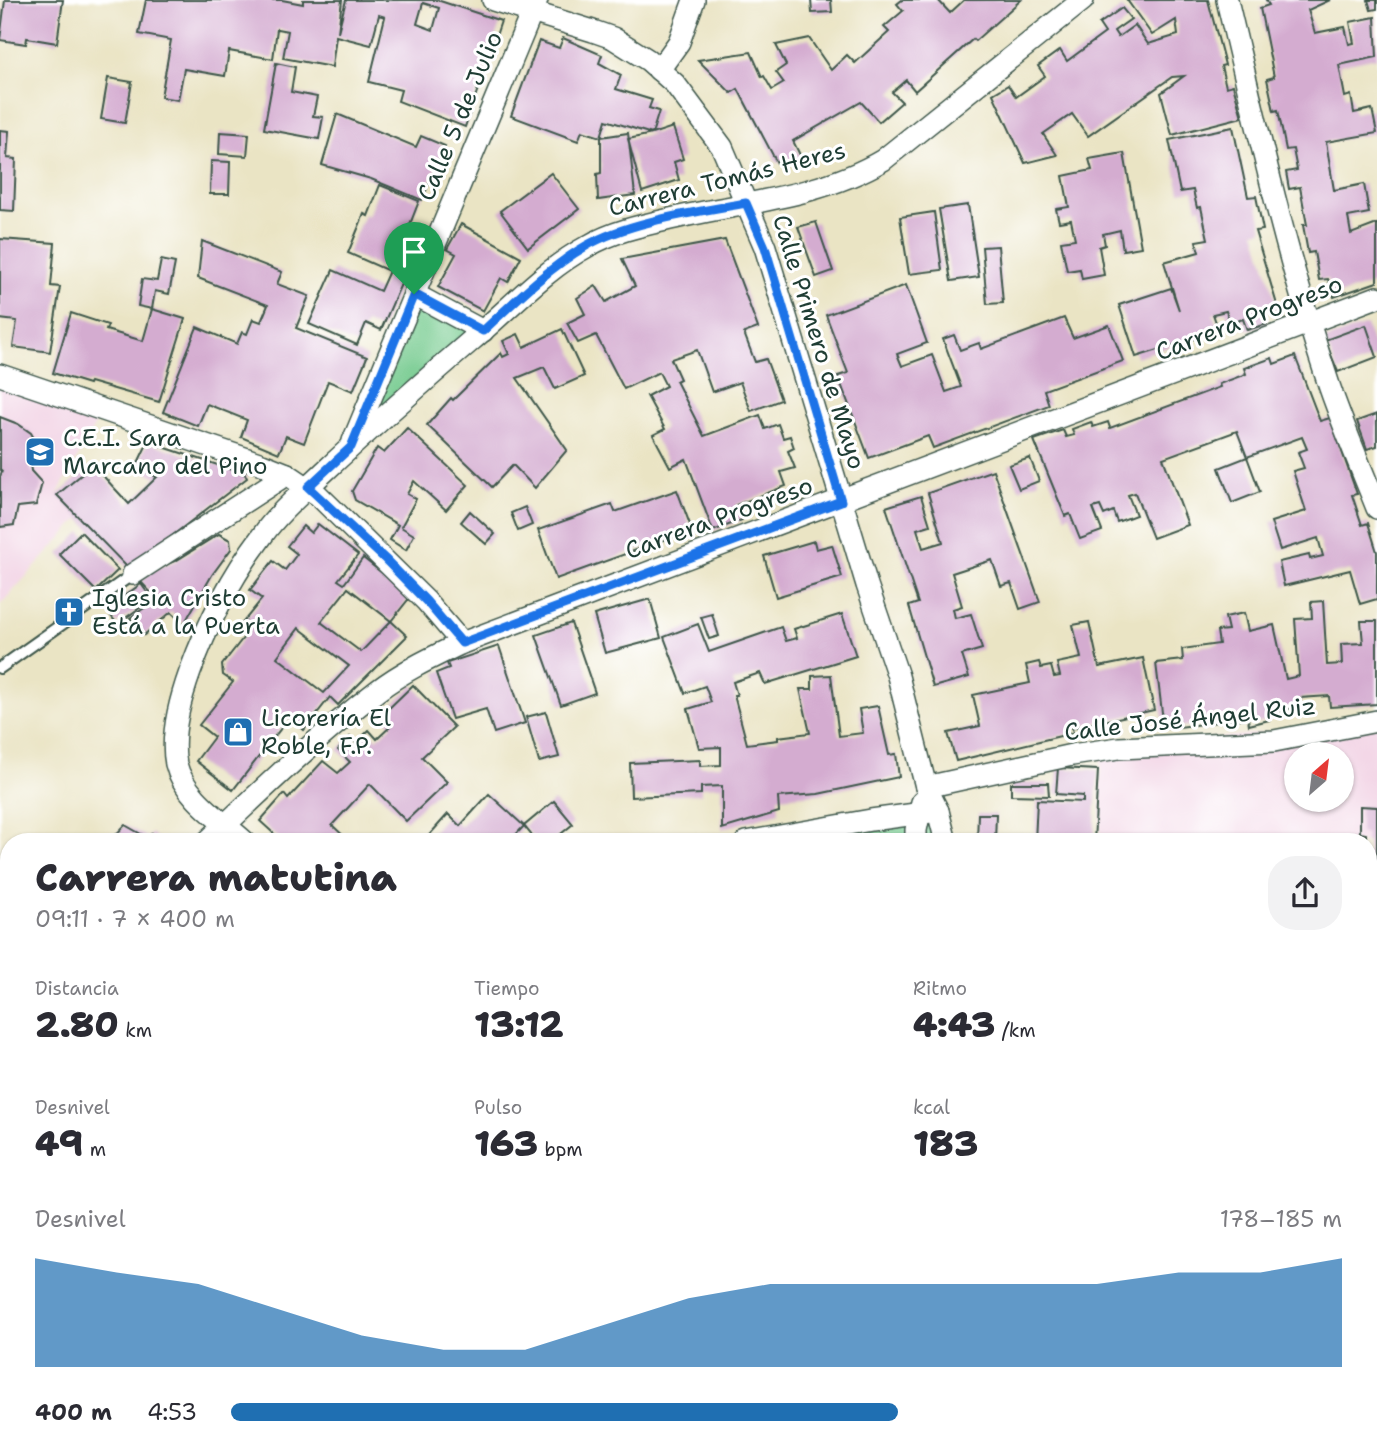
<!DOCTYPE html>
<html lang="es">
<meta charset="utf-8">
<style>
body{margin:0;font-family:"Shantell Sans",sans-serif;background:#f2f2f3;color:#2b2b33;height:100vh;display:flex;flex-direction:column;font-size:26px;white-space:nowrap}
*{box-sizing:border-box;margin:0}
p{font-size:23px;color:#7c7c81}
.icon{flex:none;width:38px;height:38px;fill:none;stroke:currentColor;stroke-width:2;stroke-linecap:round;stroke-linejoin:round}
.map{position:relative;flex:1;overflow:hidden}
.details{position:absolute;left:0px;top:833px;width:1377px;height:621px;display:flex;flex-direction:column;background:#fff;border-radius:28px 28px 0 0;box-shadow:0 2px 5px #0004}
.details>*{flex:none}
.needle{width:46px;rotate:28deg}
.tools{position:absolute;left:1284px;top:742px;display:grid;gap:14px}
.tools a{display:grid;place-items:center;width:70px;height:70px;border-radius:50%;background:#fff;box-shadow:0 2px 5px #0004;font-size:35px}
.pin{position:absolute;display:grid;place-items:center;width:60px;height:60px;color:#fff;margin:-72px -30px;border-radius:50% 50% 50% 0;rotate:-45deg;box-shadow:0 0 7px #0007}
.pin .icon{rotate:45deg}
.round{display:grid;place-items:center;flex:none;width:74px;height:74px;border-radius:28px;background:#f2f2f3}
.head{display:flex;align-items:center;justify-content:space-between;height:119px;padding:0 35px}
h1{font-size:38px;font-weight:800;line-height:52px}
.figures{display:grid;grid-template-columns:repeat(3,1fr);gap:10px;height:119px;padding:7px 35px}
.figures div{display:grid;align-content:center}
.figures b{font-size:35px;font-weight:800}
.figures small{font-size:19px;font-weight:400}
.figures p{font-size:19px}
.chart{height:196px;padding:14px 35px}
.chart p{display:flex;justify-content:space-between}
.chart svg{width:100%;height:126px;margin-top:7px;fill:#1f6fb2;opacity:.7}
ul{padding:0 35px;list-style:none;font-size:23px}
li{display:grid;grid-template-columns:112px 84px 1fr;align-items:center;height:52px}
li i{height:18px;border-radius:9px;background:#1f6fb2}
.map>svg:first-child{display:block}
</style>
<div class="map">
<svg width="1377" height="1453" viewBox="0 0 1377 1453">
<rect width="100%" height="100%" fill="#fff"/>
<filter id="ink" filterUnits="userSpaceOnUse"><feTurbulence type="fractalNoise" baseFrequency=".0143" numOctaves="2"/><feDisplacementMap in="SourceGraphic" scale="14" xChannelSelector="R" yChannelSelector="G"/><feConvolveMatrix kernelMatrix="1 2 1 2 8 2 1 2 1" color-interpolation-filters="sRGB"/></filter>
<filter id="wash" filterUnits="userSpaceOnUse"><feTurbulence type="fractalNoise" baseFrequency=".00686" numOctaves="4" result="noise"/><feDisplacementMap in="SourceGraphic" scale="28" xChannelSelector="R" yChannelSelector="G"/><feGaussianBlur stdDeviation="1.57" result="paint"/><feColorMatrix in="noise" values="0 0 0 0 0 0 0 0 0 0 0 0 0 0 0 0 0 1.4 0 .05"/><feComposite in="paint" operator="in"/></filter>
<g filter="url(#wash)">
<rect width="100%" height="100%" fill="#eae4c4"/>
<g fill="#f1d0e3" fill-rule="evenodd">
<path d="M 0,375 L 103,410 L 57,495 L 80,518 L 0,605 Z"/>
<path d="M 1377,721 L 1377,1079 L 1368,1079 L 1368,842 L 1100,842 L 1101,750 ZM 1297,754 L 1342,754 L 1342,800 L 1297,800 Z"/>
</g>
<g fill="#76cb8f" stroke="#4a8462" stroke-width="2">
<path d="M 414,294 L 483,331 L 351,447 Z"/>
<path d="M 938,811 L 946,842 L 746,842 Z"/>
<rect x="0" y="1181" width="9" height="89"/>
<path d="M 1377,1185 L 1377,1273 L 1369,1273 L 1368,1186 Z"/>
</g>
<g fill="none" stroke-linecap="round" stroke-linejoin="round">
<g stroke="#43b3ba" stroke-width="8">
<path d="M 1368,1125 L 1377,1125"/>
<path d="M 1368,1333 L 1377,1333"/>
</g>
</g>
<g id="blocks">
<g fill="#d4acd0" fill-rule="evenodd">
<path d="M 5,0 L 63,0 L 57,43 L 27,38 L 26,44 L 0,40 Z"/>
<path d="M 146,0 L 282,0 L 303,4 L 303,0 L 342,0 L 338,32 L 346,0 L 437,0 L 501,21 L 465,127 L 398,101 L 401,90 L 369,82 L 385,17 L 379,15 L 371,45 L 336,36 L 332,67 L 283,58 L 288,31 L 277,29 L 273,59 L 229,51 L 225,76 L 184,69 L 178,100 L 161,97 L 171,40 L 139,34 ZM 423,3 L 439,8 L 433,30 L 417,24 Z"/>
<path d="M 811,0 L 831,0 L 832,12 L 812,13 Z"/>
<path d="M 902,0 L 938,0 L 950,13 L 964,0 L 1021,0 L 975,41 L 973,39 L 915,91 L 906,80 L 892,92 L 902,102 L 879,122 L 861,102 L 793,141 L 802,159 L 777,163 L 738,89 L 731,93 L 698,60 L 751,52 L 762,77 L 764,76 L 772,90 L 784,83 L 776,72 L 786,65 L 776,45 L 809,38 L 831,70 L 847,55 L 855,63 L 889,32 L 884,27 L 903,11 L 897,4 Z"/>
<path d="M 1127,0 L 1208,0 L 1225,65 L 1221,66 L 1226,87 L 1233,85 L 1242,117 L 1172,135 L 1161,93 L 1184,76 L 1172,77 L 1088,136 L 1072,114 L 1043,134 L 1057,155 L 1025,163 L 993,94 L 1008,85 L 1016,97 L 1045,76 L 1038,66 L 1060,50 L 1067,61 L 1105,33 L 1099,24 L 1122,8 L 1131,19 L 1114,31 L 1118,37 L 1135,25 L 1148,44 L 1178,35 L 1176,20 L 1152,35 Z"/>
<path d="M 1266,0 L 1330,0 L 1308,10 L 1315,33 L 1345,27 L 1349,44 L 1354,43 L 1350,22 L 1375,17 L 1377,57 L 1339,65 L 1345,97 L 1351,95 L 1354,113 L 1372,109 L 1377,133 L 1326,142 L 1334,190 L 1364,184 L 1369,213 L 1348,217 L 1351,234 L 1377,224 L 1377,282 L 1334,297 L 1328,279 L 1319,280 L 1314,252 L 1308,253 L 1303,225 L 1307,225 L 1300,187 L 1289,189 L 1286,172 L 1297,170 L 1293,149 L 1286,150 L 1278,110 L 1274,111 L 1267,79 L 1274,77 L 1260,8 L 1269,5 Z"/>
<path d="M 1368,0 L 1377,0 L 1377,9 L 1371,10 Z"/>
<path d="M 563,38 L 602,55 L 599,63 L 621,75 L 616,89 L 652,100 L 649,108 L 659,111 L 652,134 L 673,127 L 683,159 L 674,162 L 679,180 L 642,192 L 628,139 L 652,134 L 606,120 L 601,137 L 628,133 L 635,195 L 598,200 L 597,174 L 601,173 L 601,137 L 582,131 L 578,141 L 511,116 L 539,41 L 559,48 Z"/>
<path d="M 276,63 L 295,67 L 291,92 L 317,97 L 313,116 L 323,117 L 319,139 L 264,129 Z"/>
<path d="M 108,78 L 132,82 L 125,123 L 101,119 Z"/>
<path d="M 337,114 L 416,147 L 421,136 L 445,146 L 422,200 L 371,179 L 322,165 Z"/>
<path d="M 1233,127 L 1248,197 L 1256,196 L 1263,230 L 1255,231 L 1278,308 L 1263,313 L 1267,324 L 1247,330 L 1243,319 L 1230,323 L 1226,311 L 1213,314 L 1219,331 L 1136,357 L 1119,305 L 1171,288 L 1179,310 L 1164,262 L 1199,252 L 1196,241 L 1208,239 L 1201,207 L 1197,208 L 1193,190 L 1180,192 L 1169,140 Z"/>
<path d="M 0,130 L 9,131 L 7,158 L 16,159 L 14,211 L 0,210 Z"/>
<path d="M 220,132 L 249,134 L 247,156 L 219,154 Z"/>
<path d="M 1124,153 L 1141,247 L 1123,250 L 1120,230 L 1103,234 L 1105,245 L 1099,247 L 1104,275 L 1082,279 L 1080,269 L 1067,271 L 1061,241 L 1075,239 L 1071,220 L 1059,222 L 1056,209 L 1069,207 L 1063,176 L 1092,170 L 1089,159 Z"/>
<path d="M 211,161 L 230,162 L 229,194 L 210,194 Z"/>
<path d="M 551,173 L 579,209 L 528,248 L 500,211 Z"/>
<path d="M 380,185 L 419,201 L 407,232 L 421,238 L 381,330 L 366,323 L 357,345 L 309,324 L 333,270 L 380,291 L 389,271 L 348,253 L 364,214 L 368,216 Z"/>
<path d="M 968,205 L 979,277 L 951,281 L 939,209 Z"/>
<path d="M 934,212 L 942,270 L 909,274 L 900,217 Z"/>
<path d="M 816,222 L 833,271 L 816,277 L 798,227 Z"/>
<path d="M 461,224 L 521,257 L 508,282 L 501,278 L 483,311 L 438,287 L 456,254 L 447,249 Z"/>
<path d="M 0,239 L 55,243 L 51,286 L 60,287 L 50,352 L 13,347 L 17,321 L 0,319 Z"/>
<path d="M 725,240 L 758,328 L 744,333 L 755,362 L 766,359 L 781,400 L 751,411 L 740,382 L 712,392 L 697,350 L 671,359 L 680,379 L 676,381 L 704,436 L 760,415 L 765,429 L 778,424 L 783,438 L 790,436 L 794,448 L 788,451 L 795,468 L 781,472 L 786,486 L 736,505 L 742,520 L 713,531 L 686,459 L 670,467 L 653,435 L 665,429 L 647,396 L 666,386 L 659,372 L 624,389 L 596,335 L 578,343 L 567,323 L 585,314 L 577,298 L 596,286 L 606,302 L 635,286 L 622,259 Z"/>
<path d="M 202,241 L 282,272 L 277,284 L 309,296 L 296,328 L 367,357 L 353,391 L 328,381 L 304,443 L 286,436 L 279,453 L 241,437 L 247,420 L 207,404 L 198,426 L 163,412 L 197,327 L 237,344 L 242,332 L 247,334 L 253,319 L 261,322 L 268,305 L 198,278 Z"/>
<path d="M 998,246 L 1003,303 L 987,304 L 982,247 Z"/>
<path d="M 161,260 L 175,263 L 169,294 L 155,291 L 152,309 L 185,319 L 159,402 L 90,382 L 89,384 L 53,373 L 71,313 L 108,325 L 106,330 L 143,341 L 152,309 L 138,306 L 142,279 L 157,281 Z"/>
<path d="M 906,285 L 927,343 L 897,354 L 902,366 L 932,355 L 946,392 L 961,387 L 943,339 L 954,335 L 960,350 L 979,343 L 981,349 L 1064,318 L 1073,338 L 1109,325 L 1123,361 L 1044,390 L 1049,405 L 933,448 L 928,436 L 869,458 L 838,376 L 848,373 L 826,315 Z"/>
<path d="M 1366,325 L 1377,357 L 1338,372 L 1325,340 Z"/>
<path d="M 562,329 L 584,376 L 555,389 L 544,367 L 517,378 L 567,450 L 535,488 L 513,465 L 492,487 L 427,425 L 451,398 L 453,400 L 501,353 L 503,357 L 509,354 L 503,341 L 518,334 L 524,347 Z"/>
<path d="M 1295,356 L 1320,421 L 1330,418 L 1357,494 L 1352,495 L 1362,525 L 1368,523 L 1377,552 L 1377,599 L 1360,604 L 1350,570 L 1284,586 L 1279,562 L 1309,555 L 1310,559 L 1323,556 L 1318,538 L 1280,550 L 1271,522 L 1306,511 L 1293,471 L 1304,468 L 1298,452 L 1307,449 L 1302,437 L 1247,457 L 1237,431 L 1163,458 L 1188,525 L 1153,538 L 1135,493 L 1128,495 L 1136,515 L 1117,522 L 1113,511 L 1104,515 L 1100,506 L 1093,508 L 1102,531 L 1080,539 L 1070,514 L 1065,516 L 1034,440 L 1063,430 L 1066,437 L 1074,435 L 1072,429 L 1091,422 L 1093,427 L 1108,422 L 1110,428 L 1220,387 L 1219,384 L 1246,374 L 1244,368 L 1272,358 L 1274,364 Z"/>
<path d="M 1377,414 L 1377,446 L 1367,449 L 1357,421 Z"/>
<path d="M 0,417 L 18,424 L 31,433 L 35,440 L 29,456 L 31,471 L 42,483 L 36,505 L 18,507 L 14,525 L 0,527 L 0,477 L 2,471 L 0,469 Z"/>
<path d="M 407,428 L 468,485 L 446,510 L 414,481 L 407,494 L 416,499 L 401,527 L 414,535 L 406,550 L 390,540 L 398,525 L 355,500 L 352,491 L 377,448 L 384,453 Z"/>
<path d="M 148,442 L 245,474 L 247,478 L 129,569 L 57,495 L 93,465 L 129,504 L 157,477 L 136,467 Z"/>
<path d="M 1247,457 L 1260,492 L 1232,503 L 1219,468 Z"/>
<path d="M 1030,458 L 1039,481 L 1019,489 L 1009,465 Z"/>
<path d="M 993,470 L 1040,602 L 1020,609 L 1011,583 L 1001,586 L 992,560 L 952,573 L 962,606 L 953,609 L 955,618 L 971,614 L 982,649 L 962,655 L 969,677 L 933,687 L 909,606 L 918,603 L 886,507 L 921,496 L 930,525 L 917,529 L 923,548 L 943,542 L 928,493 Z"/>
<path d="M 677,490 L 692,530 L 556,579 L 538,530 L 612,504 L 615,512 Z"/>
<path d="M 525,507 L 532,525 L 518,531 L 511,513 Z"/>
<path d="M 470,511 L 495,534 L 486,544 L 461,522 Z"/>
<path d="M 318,524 L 358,555 L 338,580 L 344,584 L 363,558 L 411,596 L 391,621 L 348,588 L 321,622 L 361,652 L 391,621 L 407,636 L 338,705 L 330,697 L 304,730 L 286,715 L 282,720 L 285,723 L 233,790 L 196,761 L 214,737 L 199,725 L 233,682 L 223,675 L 222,665 L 247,633 L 239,627 L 262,599 L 250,590 L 273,561 L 285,570 L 297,554 L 287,546 L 303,526 L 311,533 ZM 299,628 L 349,666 L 324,693 L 277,657 Z"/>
<path d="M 81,532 L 118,570 L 96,591 L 59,554 Z"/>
<path d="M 219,534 L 230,540 L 231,549 L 212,575 L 184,624 L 171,612 L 144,635 L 130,618 L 157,599 L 141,582 L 153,570 L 177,560 Z"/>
<path d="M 814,541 L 816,549 L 832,545 L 842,577 L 776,597 L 764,556 Z"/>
<path d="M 141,584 L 152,599 L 117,624 L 106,609 Z"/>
<path d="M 650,599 L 661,638 L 605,653 L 594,615 Z"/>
<path d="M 1323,601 L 1327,665 L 1342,664 L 1341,644 L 1363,643 L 1361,621 L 1377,621 L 1377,704 L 1330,707 L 1329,696 L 1300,698 L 1301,706 L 1267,714 L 1269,720 L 1249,725 L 1248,718 L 1164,729 L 1156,663 L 1183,660 L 1182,649 L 1219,644 L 1217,631 L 1228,630 L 1225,617 L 1244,613 L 1248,631 L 1274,625 L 1286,679 L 1299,676 L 1295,619 L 1312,618 L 1311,602 Z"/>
<path d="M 712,614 L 719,636 L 709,639 L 701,617 Z"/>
<path d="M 842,614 L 856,656 L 765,684 L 760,673 L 733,682 L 737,695 L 734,695 L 747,744 L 778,740 L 778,737 L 810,733 L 800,689 L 812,689 L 812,676 L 831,675 L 839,736 L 863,733 L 859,709 L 878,706 L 889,755 L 896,754 L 899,777 L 818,794 L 778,797 L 779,812 L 722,829 L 722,786 L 701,787 L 701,794 L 631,797 L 630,763 L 700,760 L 700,766 L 721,765 L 721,747 L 699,748 L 688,709 L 711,702 L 705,686 L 685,693 L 664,637 L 698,624 L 709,652 L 781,627 L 786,641 L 797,638 L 794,629 Z"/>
<path d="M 1089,622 L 1099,667 L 1143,658 L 1154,710 L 1072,728 L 1073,733 L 956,761 L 948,733 L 980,726 L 973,695 L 1030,683 L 1026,665 L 1039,662 L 1041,668 L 1051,666 L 1054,677 L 1060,676 L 1057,663 L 1081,658 L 1073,625 Z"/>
<path d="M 571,623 L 595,693 L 561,705 L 536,635 Z"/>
<path d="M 499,646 L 525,723 L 494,733 L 486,709 L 452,719 L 436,673 L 449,668 L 447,663 Z"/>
<path d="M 413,685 L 454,727 L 422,757 L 447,782 L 406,821 L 370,784 L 332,825 L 350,842 L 283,842 L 260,821 L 284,794 L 288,799 L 323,761 L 338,773 L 350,762 L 338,750 L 350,737 L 356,743 L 369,730 L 377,739 L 392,725 L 382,715 Z"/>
<path d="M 546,712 L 559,757 L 539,762 L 526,717 Z"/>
<path d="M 1058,768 L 1098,770 L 1094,842 L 1035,842 L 1037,800 L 1083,802 L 1083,796 L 1056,794 Z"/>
<path d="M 1011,783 L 1048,783 L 1049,796 L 1011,795 Z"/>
<path d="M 489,794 L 524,826 L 509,842 L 423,842 L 448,814 L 460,826 Z"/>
<path d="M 554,801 L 573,824 L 551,842 L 537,842 L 524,826 Z"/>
<path d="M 1360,806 L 1377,807 L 1377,874 L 1368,874 L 1368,842 L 1366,842 L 1366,834 L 1360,833 Z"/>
<path d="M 978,814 L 996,814 L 995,842 L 977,841 Z"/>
<path d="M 125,825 L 148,838 L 152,833 L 160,842 L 109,842 Z"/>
<path d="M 9,874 L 9,900 L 0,891 L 0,882 Z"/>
<path d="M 9,902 L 9,1008 L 0,1017 L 0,911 Z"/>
<rect x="1368" y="912" width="9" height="60"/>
<path d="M 1377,1431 L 1377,1453 L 1358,1453 L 1357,1446 L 1368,1446 L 1368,1432 Z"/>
<path d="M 225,1446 L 278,1446 L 280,1453 L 218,1453 L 226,1449 Z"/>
<path d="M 286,1446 L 318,1446 L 321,1453 L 288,1453 Z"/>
<path d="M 342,1446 L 375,1446 L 377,1453 L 345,1453 Z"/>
<rect x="548" y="1446" width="50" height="7"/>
<path d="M 667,1446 L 728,1446 L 726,1453 L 666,1453 Z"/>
<path d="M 762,1446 L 875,1446 L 875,1453 L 761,1453 Z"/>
<path d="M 1322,1446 L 1322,1453 L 1277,1453 L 1277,1447 Z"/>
<path d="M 1206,1449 L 1206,1453 L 1135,1453 L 1135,1451 Z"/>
</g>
</g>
</g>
<g filter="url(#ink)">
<use href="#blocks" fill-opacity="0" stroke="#3d564a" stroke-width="2"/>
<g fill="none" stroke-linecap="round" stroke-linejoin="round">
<g stroke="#3d564a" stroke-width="14">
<g id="service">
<path d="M 0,668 L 133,574"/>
<path d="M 1368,1216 L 1377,1220"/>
<path d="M 1368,1238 L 1377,1235"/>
</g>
</g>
<g stroke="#3d564a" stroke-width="24">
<g id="minor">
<path d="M 493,0 L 593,31 L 613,38 L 648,60 L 675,84 L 722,147 L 765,247 L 867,585 L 898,676 L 926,787 L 938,811 L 946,842"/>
<path d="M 1227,0 C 1258,130 1287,261 1330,388 C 1344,428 1361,468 1377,508"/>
<path d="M 659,70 L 679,42 L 694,0"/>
<path d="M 414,294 L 483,331"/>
<path d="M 0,375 L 262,464 L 287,474 L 318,495 L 426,601 L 462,643"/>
<path d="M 353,441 L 537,0"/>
<path d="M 133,574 L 287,474"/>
<path d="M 926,787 L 1072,755 L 1119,748 L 1274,741 L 1377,721"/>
<path d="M 207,842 C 262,790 317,737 377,691 C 403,671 433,657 462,643 L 1377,297"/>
<path d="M 245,842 C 221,820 184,797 176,764 C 170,735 180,700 190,672 C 207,625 232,576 262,536 C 279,512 302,493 324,472 C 372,427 422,383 472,340 C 509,309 545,269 588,246 C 612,232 639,226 666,220 C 738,203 819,198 883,160 L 1083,0"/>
<path d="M 746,842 L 871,820 L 938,811"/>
<path d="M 916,842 L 916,830 L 922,802"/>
<path d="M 0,1053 L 9,1044"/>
<path d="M 1368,1414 L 1377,1413"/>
<path d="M 923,1446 L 923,1453"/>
<path d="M 955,1446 L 955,1453"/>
<path d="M 1238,1453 L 1239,1446"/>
</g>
</g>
<g stroke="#3d564a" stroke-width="38">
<g id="trunk">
<path d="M 0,1181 L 9,1181"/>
<path d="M 1368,1186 L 1377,1185"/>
<path d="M 0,1270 L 9,1270"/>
<path d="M 1368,1273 L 1377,1273"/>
</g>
</g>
<use href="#service" stroke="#fff" stroke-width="10"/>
<use href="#minor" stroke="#fff" stroke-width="21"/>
<use href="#trunk" stroke="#fff" stroke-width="35"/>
</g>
</g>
<g fill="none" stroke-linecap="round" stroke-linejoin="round" filter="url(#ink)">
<g stroke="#fff" stroke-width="14">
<path id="route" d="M 746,203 L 765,247 L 841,501 L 462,643 L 426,601 L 385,559 L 308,487 L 351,447 L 414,294 L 483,331 C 514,302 548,268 586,246 C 629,221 698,212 746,203 Z"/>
</g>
<use href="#route" stroke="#1a73e8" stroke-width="9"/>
</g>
<defs>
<g id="school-square" transform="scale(1.575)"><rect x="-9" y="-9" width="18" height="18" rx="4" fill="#1f6fb2" stroke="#fff"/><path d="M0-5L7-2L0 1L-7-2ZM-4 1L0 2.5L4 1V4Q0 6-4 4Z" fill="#fff"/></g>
<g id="church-square" transform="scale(1.575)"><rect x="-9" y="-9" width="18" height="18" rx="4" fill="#1f6fb2" stroke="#fff"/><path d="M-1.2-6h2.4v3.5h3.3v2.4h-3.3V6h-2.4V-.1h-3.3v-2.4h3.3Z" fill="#fff"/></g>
<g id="shop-square" transform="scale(1.575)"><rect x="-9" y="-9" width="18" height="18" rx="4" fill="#1f6fb2" stroke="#fff"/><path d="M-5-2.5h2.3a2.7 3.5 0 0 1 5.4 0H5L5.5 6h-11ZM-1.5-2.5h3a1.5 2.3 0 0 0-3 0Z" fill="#fff"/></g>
</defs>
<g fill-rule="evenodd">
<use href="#school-square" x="40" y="452"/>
<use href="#church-square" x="69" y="612"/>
<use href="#shop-square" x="238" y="732"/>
</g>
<g text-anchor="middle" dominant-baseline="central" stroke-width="6" stroke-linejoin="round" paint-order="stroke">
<g font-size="24" fill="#1f3d34" stroke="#fff">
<text transform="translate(460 116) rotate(-67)">Calle 5 de Julio</text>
<text transform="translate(727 179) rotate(-14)">Carrera Tomás Heres</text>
<text transform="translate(1249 318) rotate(-21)">Carrera Progreso</text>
<text transform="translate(819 342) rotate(73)">Calle Primero de Mayo</text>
<text transform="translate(719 518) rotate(-20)">Carrera Progreso</text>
<text transform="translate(1190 719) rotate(-6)">Calle José Ángel Ruiz</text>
</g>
<g font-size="24" fill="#1f3d34" stroke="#fff" text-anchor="start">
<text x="63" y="438">C.E.I. Sara<tspan x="63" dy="28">Marcano del Pino</tspan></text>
<text x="92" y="598">Iglesia Cristo<tspan x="92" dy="28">Está a la Puerta</tspan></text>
<text x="261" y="718">Licorería El<tspan x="261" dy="28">Roble, F.P.</tspan></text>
</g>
</g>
</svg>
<div class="tools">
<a><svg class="needle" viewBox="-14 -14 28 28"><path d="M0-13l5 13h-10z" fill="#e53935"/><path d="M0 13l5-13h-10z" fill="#7c7c81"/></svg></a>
</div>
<div class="pin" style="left:414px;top:294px;background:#1e9e55"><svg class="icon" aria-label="arrive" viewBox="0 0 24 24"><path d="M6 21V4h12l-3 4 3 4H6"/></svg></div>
<section class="details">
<div class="head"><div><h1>Carrera matutina</h1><p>09:11 · 7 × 400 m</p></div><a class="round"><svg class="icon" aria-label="share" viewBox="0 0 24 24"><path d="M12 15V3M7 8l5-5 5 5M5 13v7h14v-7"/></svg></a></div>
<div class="figures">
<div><p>Distancia</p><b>2.80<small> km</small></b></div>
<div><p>Tiempo</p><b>13:12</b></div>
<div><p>Ritmo</p><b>4:43<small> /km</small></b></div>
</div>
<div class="figures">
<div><p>Desnivel</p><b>49<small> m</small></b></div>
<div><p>Pulso</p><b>163<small> bpm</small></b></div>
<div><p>kcal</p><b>183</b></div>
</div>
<div class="chart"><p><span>Desnivel</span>178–185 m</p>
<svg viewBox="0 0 160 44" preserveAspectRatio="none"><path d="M0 44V6L10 11L20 15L30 24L40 33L50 38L60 38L70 29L80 20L90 15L100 15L110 15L120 15L130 15L140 11L150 11L160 6V44z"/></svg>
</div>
<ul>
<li><b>400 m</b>4:53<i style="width:60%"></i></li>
</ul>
</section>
</div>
